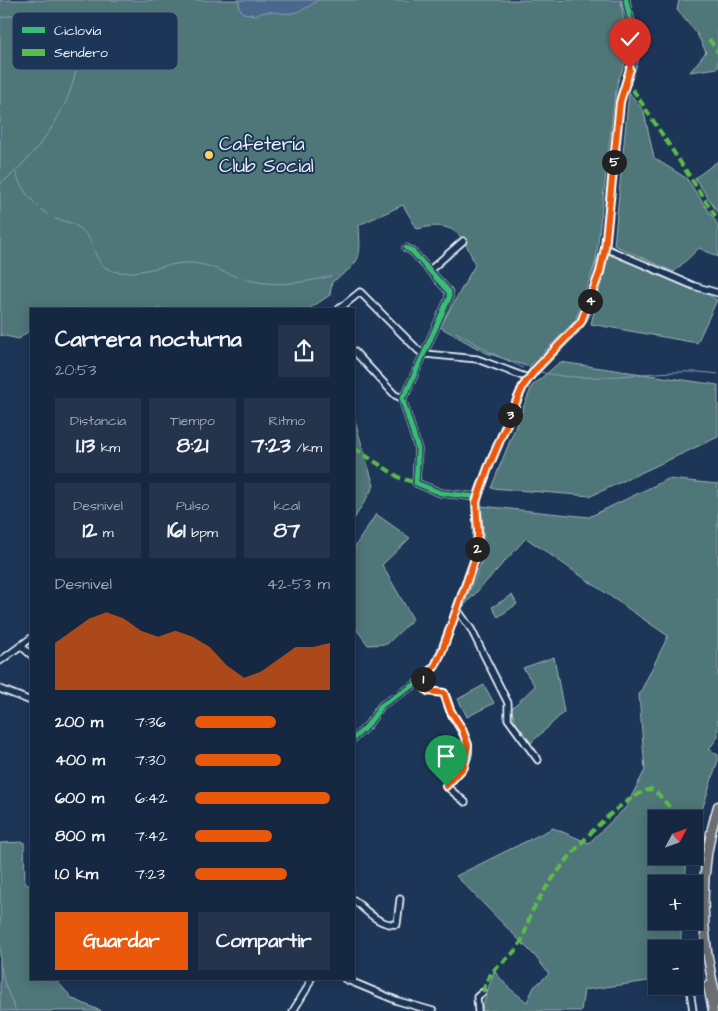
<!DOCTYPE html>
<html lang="es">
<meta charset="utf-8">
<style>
body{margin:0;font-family:"Architects Daughter",sans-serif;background:#23344c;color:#f1f3f6;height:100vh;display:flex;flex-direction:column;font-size:19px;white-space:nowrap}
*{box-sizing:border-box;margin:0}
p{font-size:16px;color:#9ea6b1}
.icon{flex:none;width:28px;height:28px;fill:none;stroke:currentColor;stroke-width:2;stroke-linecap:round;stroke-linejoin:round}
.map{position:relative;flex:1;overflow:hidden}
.details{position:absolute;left:30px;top:308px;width:325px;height:672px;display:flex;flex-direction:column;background:#162841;border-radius:0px;box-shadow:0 2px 12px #0003,0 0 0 1px #35445a}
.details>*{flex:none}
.needle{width:32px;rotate:49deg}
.controls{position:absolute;left:648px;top:810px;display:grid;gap:10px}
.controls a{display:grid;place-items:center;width:55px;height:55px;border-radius:0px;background:#162841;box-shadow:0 2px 12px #0003,0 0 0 1px #35445a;font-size:25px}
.pin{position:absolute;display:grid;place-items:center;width:42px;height:42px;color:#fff;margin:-51px -21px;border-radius:50% 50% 50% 0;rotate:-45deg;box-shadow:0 0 5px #0007}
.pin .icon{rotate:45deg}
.km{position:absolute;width:25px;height:25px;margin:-12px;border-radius:50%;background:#222;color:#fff;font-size:14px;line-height:25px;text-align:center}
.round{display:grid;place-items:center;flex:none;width:52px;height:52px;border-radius:0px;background:#23344c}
.summary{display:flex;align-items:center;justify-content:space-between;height:85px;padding:0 25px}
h1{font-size:22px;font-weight:700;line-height:38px}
.figures{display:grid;grid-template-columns:repeat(3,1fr);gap:8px;height:85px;padding:5px 25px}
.figures div{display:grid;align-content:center;border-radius:0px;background:#23344c;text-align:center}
.figures b{font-size:21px;font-weight:700}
.figures small{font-size:14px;font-weight:400}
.figures p{font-size:14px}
.chart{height:140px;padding:10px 25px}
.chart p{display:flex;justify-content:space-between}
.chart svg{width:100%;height:90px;margin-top:5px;fill:#ea580c;opacity:.7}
.cta{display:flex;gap:10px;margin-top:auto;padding:10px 25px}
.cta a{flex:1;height:58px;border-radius:0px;background:#ea580c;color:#fff;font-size:20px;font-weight:700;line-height:58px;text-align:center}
.cta a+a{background:#23344c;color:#f1f3f6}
ul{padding:0 25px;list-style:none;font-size:16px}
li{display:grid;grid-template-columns:80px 60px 1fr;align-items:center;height:38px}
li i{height:12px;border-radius:6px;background:#ea580c}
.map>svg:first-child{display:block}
</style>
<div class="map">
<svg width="718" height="1011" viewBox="0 0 718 1011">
<rect width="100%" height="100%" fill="#1d3557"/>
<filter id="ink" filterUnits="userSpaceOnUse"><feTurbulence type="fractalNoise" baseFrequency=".02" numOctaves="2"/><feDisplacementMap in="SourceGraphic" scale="10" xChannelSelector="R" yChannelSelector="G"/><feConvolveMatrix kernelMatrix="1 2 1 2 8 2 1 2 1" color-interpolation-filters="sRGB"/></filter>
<g filter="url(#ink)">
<g fill="#507679" stroke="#9cb4b8">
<path d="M 0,0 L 621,0 L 628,56 L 618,81 L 614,103 L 596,261 L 575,321 L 529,367 L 484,352 L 440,327 L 475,265 C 463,233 453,220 417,229 L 403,205 L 359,225 C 361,260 362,261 332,282 L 330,295 L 309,309 L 31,309 L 31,329 L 19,339 L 0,335 Z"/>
<path d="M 679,0 L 718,0 L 718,68 L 690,72 L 706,52 L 697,34 L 677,10 Z"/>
<path d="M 629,92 L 644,112 L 654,158 L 686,178 L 718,225 L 718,257 L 699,248 L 674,272 L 614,245 Z"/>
<path d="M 718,161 L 718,213 L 695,178 Z"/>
<path d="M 608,254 L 709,295 L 717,300 L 697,343 L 591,324 Z"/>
<path d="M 560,362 L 718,385 L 718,437 L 591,496 L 491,488 L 532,386 Z"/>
<path d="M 354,418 L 374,486 L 354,519 Z"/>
<path d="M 668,479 L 718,484 L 718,737 L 709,749 L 718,755 L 718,760 L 694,835 L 694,819 L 656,819 L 656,856 L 687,856 L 685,884 L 656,884 L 656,921 L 682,921 L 680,949 L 656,949 L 656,980 L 584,990 L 581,1011 L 481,1011 L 494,971 L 509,988 L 527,1002 L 534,987 L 549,974 L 535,956 L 456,876 L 553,828 L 589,843 L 626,807 L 645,770 L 639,695 L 668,636 L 526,538 L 463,607 L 485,553 L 481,506 L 589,517 Z"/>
<path d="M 376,514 L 410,538 L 382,565 L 413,619 L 387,644 L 368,645 L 354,626 L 354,548 Z"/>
<path d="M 512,595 L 517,604 L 498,617 L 492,607 Z"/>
<path d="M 554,657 L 564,712 L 531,743 L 517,726 L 511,709 L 535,686 L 523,668 Z"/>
<path d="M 484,685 L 494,703 L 467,717 L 458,699 Z"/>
<path d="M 24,842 L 25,883 L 31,887 L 31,979 L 55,979 L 73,999 L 101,1011 L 0,1011 L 0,843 Z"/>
</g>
<path fill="#48688e" stroke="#889fb8" d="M 239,0 L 318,0 C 310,6 302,11 292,13 C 281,15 267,8 257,15 L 243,13 L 239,7 Z"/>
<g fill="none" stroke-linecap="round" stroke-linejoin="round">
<g stroke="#889fb8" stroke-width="1">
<path d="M 0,18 C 16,13 33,13 48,19 C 62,24 70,35 73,50 C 74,55 76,62 76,68 C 71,109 32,161 0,184"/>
<path d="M 16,173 C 21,191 34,203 48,215"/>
<path d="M 55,219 C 104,227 85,259 110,270 C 132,279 169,261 193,263 C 213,265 230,276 248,280 C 277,287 303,283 331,276"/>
<path d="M 456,332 L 490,352 L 523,368"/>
<path d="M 540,372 C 598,387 660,365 718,374"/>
<path d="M 0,963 L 5,985 L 16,1011"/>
</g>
<path stroke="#3b516f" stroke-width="5.5" stroke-dasharray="5.5 3" stroke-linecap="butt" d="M 700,983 L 718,977"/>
<g stroke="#e8f1f8" stroke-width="9">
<g id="minor">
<path d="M 406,248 L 412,251 L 449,292 L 449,298 L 407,391 L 402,398 L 418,449 L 416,483 L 441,493 L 477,497"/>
<path d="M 605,248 L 694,286 L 718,293"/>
<path d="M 430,270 L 463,241"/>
<path d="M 339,309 L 360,292 L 419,351 L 425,354 L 477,359 L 528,378"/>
<path d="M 354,351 L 395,395 L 402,398"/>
<path d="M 457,609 L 471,629 L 508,703 L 508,719 L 538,760"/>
<path d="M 21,646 L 31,655"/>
<path d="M 0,661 L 31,638"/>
<path d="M 419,682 L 428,691 L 444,693 C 449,702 449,711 454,719 C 476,752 472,758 446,786 L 465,802"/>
<path d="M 0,689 L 31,701"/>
<path d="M 354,738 L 367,726 L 382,705 L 419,682 L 435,666 L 448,634 L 477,553 L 477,497 L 512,410 L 528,378 L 576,329 L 586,314 L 605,248 L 620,102 C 623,87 630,74 634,60 C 638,41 629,18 626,0"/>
<path d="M 354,900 C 367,911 379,926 397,924 L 400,899"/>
<path d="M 345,979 L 398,1001 L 433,1011"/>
<path d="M 293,1011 L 306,990 L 311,979"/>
<path d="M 478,1011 L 477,997 L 483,992"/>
<path d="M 693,1011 L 690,990 L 700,983"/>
</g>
</g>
<g stroke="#e8f1f8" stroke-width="11">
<g id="highway">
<path d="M 718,806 C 698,871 700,939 718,1004"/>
<path d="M 708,986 L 713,1011"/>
</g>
</g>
<use href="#minor" stroke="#1d3557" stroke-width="5.5"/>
<use href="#highway" stroke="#6c6f75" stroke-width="8"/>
<g stroke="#5cbc4b" stroke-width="4" stroke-dasharray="8 4" stroke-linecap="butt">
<path d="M 709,39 L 718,52"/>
<path d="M 626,79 L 718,220"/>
<path d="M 354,448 L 400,478 L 416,483"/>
<path d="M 694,838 L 698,842"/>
<path d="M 483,992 C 491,963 502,968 517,948 C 526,937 527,919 535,906 C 554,871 612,800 651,789 L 659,795 L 680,819"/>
</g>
<g stroke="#1d3557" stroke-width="8">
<g id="cycleway">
<path d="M 406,248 L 412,251 L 449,292 L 449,298 L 407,391 L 402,398 L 418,449 L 416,483 L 441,493 L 477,497"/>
<path d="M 354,738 L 367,726 L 382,705 L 419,682 L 435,666 L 448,634 L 477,553 L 477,497 L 512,410 L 528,378 L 576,329 L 586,314 L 605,248 L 620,102 C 623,87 630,74 634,60 C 638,41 629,18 626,0"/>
</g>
</g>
<use href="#cycleway" stroke="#3abd76" stroke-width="5"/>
</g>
</g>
<g fill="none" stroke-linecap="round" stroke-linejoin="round" filter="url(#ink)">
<g stroke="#fff" stroke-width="10">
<path id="route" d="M 446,786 L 464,767 L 468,745 L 462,729 L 450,710 L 444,693 L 428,691 L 419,682 L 435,666 L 442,651 L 477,553 L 478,532 L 476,502 L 488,468 L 523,386 L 535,370 L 581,322 L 600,272 L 605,248 L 620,102 L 630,69"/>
</g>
<use href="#route" stroke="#ea580c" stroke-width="6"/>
</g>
<circle fill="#ffd166" stroke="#1d3557" stroke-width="2" cx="209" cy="155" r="5"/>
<g text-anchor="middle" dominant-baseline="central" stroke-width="4" stroke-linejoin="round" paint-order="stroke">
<g font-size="19" fill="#e8f1f8" stroke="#1d3557" text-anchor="start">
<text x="219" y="144">Cafetería<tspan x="219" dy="22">Club Social</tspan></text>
</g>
</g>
<rect x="12" y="12" width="166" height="58" rx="8" fill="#1d3557" stroke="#5a6d87" stroke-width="1"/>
<rect x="22" y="27" width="23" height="6" fill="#3abd76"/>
<rect x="22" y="49" width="23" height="7" fill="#5cbc4b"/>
<g font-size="14" fill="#e8f1f8">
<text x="54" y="35">Ciclovía</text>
<text x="54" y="57">Sendero</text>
</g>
</svg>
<div class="controls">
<a><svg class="needle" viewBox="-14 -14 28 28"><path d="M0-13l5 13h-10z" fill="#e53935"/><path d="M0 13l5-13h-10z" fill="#9ea6b1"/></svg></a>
<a>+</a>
<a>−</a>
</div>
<div class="pin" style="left:446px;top:786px;background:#1e9e55"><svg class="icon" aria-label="arrive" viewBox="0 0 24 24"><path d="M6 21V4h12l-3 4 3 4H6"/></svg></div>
<div class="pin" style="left:630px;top:69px;background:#d93025"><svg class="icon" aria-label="check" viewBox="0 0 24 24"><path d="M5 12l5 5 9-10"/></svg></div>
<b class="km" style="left:423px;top:679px">1</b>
<b class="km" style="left:477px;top:549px">2</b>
<b class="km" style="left:510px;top:415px">3</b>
<b class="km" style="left:590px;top:301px">4</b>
<b class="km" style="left:614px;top:162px">5</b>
<section class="details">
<div class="summary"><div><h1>Carrera nocturna</h1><p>20:53</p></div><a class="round"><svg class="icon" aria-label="share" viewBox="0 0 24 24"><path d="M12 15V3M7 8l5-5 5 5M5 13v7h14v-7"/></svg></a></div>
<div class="figures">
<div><p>Distancia</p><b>1.13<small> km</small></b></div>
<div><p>Tiempo</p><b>8:21</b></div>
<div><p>Ritmo</p><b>7:23<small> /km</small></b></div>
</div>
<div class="figures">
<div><p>Desnivel</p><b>12<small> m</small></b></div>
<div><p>Pulso</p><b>161<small> bpm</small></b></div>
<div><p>kcal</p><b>87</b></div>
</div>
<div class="chart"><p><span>Desnivel</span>42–53 m</p>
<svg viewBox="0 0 160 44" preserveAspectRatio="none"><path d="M0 44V21L10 15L20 9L30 6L40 9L50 15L60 18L70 15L80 18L90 23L100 32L110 38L120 35L130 29L140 23L150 23L160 21V44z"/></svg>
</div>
<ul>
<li><b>200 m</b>7:36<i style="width:60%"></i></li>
<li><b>400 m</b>7:30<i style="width:64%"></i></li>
<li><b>600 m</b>6:42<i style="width:100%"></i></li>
<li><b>800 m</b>7:42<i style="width:57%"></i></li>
<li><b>1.0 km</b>7:23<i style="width:68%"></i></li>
</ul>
<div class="cta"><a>Guardar</a><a>Compartir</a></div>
</section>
</div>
